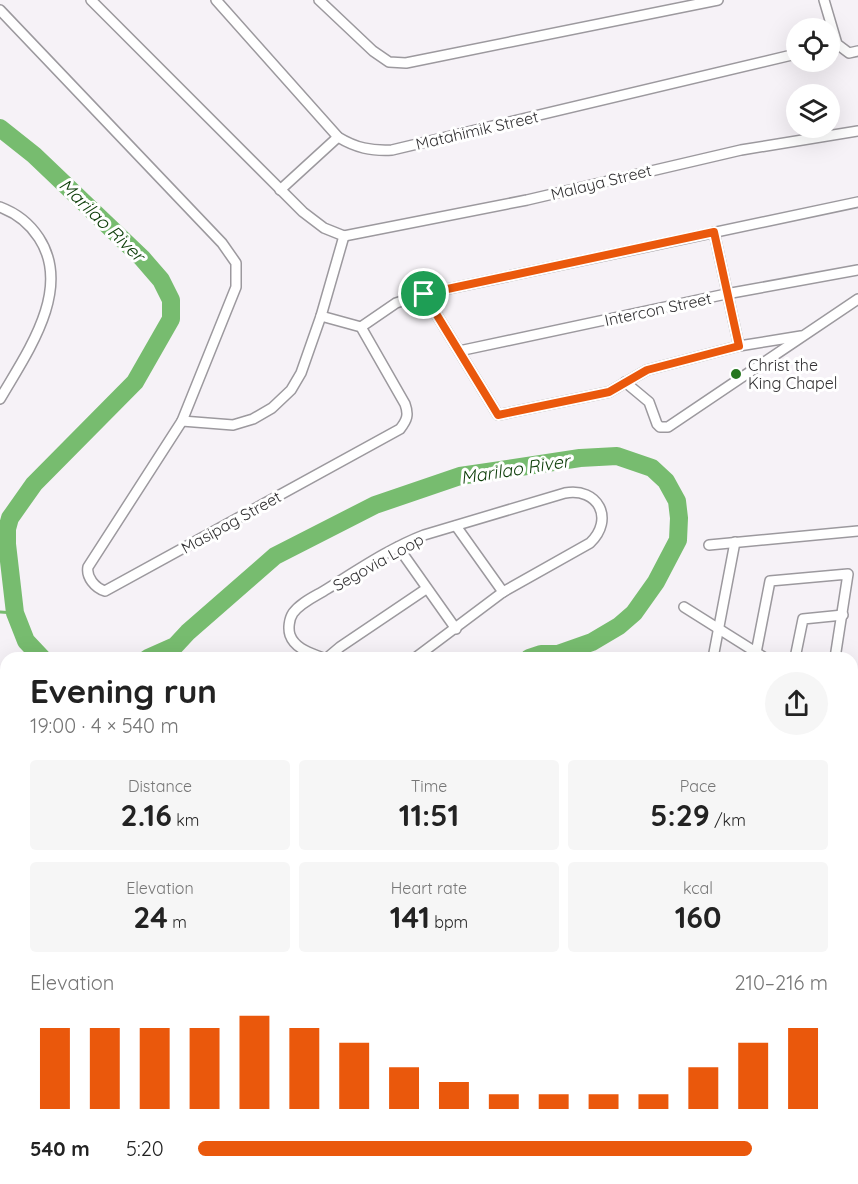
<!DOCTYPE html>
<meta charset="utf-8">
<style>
body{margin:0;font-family:Quicksand,sans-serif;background:#f6f6f6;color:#222;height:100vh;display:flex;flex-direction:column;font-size:22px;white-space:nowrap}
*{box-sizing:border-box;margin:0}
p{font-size:20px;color:#767676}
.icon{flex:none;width:33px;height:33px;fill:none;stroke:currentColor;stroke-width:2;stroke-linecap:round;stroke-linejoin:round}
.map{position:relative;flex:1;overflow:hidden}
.details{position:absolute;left:0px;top:652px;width:858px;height:532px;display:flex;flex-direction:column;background:#fff;border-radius:18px 18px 0 0;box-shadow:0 6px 24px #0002}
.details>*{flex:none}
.buttons{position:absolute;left:786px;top:18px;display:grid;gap:12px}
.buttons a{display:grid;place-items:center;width:54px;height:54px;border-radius:50%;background:#fff;box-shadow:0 6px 24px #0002;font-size:30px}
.pin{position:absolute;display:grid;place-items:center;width:51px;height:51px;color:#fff;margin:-26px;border:3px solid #fff;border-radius:50%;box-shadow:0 2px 6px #0007}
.round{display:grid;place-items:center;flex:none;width:63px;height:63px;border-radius:32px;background:#f6f6f6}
.headline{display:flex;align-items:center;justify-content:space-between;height:102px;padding:0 30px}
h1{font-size:33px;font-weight:700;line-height:45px}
.figures{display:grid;grid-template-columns:repeat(3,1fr);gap:9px;height:102px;padding:6px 30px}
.figures div{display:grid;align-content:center;border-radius:6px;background:#f6f6f6;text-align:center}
.figures b{font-size:30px;font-weight:700}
.figures small{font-size:16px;font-weight:400}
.figures p{font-size:16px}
.chart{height:168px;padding:12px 30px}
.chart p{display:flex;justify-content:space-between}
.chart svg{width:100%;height:108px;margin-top:6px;stroke:#ea580c;stroke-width:6}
ul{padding:0 30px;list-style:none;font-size:20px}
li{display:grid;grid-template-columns:96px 72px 1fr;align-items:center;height:45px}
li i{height:15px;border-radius:8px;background:#ea580c}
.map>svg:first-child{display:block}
</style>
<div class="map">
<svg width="858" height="1184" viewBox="0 0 858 1184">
<rect width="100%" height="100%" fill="#f6f2f7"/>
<path fill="#77bc6f" d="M 405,1179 L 621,1179 L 622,1183 L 400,1184 Z"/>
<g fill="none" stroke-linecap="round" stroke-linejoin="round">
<g stroke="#77bc6f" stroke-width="3">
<path d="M 0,612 L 15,613"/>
<path d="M 0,1066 L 6,1068"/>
</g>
<g stroke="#77bc6f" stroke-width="18">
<path d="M 0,128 L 34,155 L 142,258 L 161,280 L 171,300 L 171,319 L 135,382 L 34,484 L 10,518 L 7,529 L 7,544 L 15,613 L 26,641 L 42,658"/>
<path d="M 148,658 L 175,646 L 188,632 L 275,556 L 375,505 L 460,476 L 580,458 L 617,456 L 652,468 L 666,481 L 677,501 L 679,518 L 678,540 L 656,582 L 634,613 L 619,626 L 592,642 L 558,654 L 541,654 L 529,658"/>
</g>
<g stroke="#9c999e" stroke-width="12">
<g id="minor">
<path d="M 91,0 L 303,212 L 324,228 L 344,236"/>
<path d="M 216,0 L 338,137 C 356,148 371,151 392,150 L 796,54"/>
<path d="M 319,0 L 373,51 L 389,62 L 406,63 L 718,0"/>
<path d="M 824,0 L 837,44 L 849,53 L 858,51"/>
<path d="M 0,10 L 222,243 L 236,263 L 236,287 L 182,421 L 88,567 C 86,577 95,588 105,591 L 400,429 C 407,420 409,415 405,404 L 361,327 L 321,316"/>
<path d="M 280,190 L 338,137"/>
<path d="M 0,207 C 16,213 30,224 39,238 C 73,290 26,354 0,399"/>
<path d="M 714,232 L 739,346"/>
<path d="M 344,236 L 527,200 L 741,150 L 858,131"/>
<path d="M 424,294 L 498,415 L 609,392 L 647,370 L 739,346 L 801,336"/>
<path d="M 361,327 L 396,303 L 424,294 L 858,202"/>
<path d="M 459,351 L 726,294 L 858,270"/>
<path d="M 625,382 L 649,402 L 657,424 L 660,427 L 668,427 L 858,299"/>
<path d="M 182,421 L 233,425 L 253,419 L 272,408 L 291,390 L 301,373 L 321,316 L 344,236"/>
<path d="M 456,526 L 503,592"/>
<path d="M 709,545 L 858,531"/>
<path d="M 398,547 L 456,629"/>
<path d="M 684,607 L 765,658"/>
<path d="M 323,658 C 311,653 295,649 290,635 C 288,629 289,619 293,613 C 301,602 316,596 327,589 C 358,570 390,548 424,535 L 565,493 C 598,487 615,519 590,543 L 503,592 L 415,658"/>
<path d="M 327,658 L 340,647 L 426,589"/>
<path d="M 713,658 L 735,542"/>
<path d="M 755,658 L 770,581 L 848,574 L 835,658"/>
<path d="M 795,658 L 803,619 L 843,615"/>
<path d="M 0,683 L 6,688"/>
<path d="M 852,712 L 858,715"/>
<path d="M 0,753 L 6,755"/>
<path d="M 852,782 L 858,755"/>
<path d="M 0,815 L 6,817"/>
<path d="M 0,896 L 6,898"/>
<path d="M 0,971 L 6,973"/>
<path d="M 852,1038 L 858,1045"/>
<path d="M 0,1040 L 6,1042"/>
<path d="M 852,1089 L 858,1086"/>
<path d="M 0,1115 L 6,1117"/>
<path d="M 852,1148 L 858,1144"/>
<path d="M 0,1174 L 6,1176"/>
<path d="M 852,1178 L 858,1184"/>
<path d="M 18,1179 L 38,1184"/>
<path d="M 201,1179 L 206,1184"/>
<path d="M 10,1184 L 12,1179"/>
<path d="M 320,1184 L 324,1179"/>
<path d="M 786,1184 L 796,1179"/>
</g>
</g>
<g stroke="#815a94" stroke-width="15">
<g id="major">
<path d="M 852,986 L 858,983"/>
<path d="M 662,1184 L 665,1179"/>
</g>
</g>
<use href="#minor" stroke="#fff" stroke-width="9"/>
<use href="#major" stroke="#cda9de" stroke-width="12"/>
</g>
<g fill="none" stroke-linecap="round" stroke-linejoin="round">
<g stroke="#fff" stroke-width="12">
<path id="route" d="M 714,232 L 739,346 L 647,370 L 609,392 L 498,415 L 424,294 Z"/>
</g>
<use href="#route" stroke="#ea580c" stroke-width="8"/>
</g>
<circle fill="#25761e" stroke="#fff" stroke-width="2" cx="736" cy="374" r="6"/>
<g text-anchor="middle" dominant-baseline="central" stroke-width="6" stroke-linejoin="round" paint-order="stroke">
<g font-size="16" fill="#333234" stroke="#fff">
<text transform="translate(477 130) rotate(-13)">Matahimik Street</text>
<text transform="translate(601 182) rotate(-14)">Malaya Street</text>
<text transform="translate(658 309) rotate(-12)">Intercon Street</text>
<text transform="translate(231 522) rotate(-29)">Masipag Street</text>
<text transform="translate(378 562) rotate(-29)">Segovia Loop</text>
</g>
<g font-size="16" fill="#333234" stroke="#fff" text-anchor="start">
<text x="748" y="365">Christ the<tspan x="748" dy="18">King Chapel</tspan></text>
</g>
<g font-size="18" font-style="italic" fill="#10400c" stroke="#fff">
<text transform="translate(102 220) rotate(44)">Marilao River</text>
<text transform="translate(515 469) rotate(-9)">Marilao River</text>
</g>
</g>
</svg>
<div class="buttons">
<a><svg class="icon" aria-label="locate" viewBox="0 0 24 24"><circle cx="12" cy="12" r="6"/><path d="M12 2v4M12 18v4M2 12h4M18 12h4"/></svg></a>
<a><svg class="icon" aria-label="layers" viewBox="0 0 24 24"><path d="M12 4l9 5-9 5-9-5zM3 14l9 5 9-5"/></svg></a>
</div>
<div class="pin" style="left:424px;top:294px;background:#1e9e55"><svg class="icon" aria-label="arrive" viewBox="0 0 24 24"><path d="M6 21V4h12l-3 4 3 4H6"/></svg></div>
<section class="details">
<div class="headline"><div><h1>Evening run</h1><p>19:00 · 4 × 540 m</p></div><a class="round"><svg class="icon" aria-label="share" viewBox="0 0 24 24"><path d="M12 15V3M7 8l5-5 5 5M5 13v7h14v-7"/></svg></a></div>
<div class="figures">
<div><p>Distance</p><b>2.16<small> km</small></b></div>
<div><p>Time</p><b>11:51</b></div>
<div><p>Pace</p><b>5:29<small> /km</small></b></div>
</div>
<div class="figures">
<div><p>Elevation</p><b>24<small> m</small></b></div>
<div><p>Heart rate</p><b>141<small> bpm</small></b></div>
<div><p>kcal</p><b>160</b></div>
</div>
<div class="chart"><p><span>Elevation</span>210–216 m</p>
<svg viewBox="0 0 160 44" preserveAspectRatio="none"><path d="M5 44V11M15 44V11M25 44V11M35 44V11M45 44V6M55 44V11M65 44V17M75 44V27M85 44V33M95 44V38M105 44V38M115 44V38M125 44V38M135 44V27M145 44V17M155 44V11"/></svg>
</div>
<ul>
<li><b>540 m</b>5:20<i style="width:88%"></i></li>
</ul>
</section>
</div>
